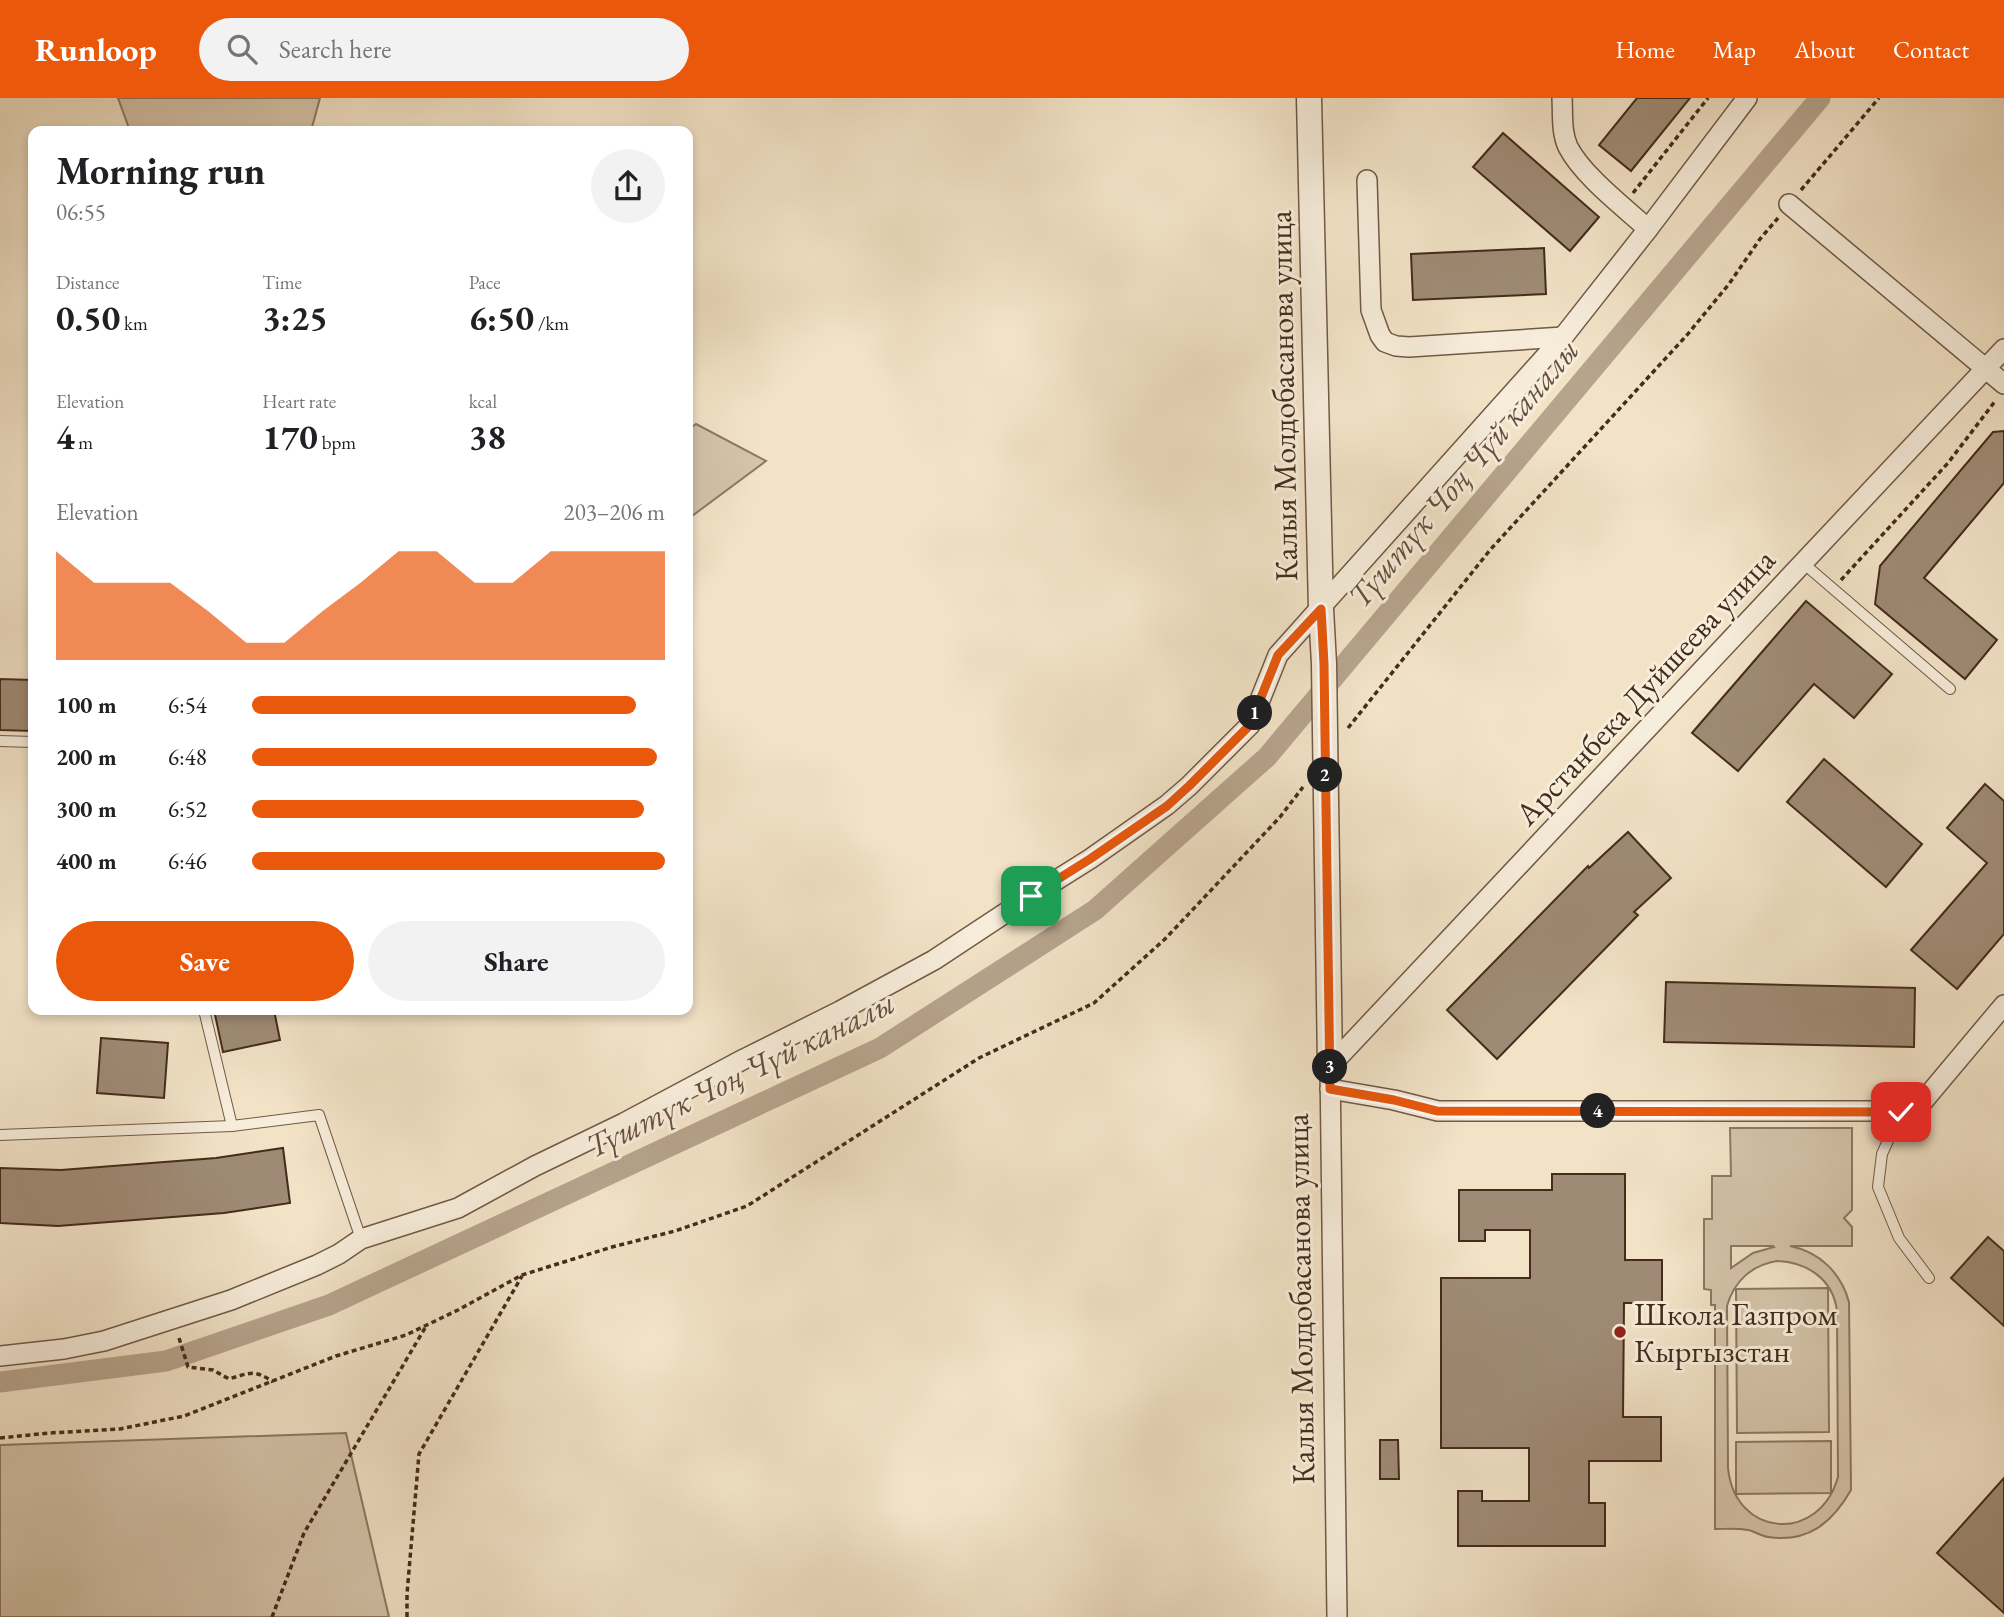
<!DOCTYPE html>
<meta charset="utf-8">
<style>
body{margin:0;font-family:"EB Garamond",serif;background:#f2f2f2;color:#202124;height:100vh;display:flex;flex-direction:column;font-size:26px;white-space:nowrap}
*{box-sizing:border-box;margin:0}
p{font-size:23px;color:#757577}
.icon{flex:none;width:38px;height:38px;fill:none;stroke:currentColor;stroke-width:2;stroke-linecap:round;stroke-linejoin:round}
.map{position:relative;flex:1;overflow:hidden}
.details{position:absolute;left:28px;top:28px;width:665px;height:889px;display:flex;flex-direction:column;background:#fff;border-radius:14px;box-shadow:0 4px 10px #0003}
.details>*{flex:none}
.pin{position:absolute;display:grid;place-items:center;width:60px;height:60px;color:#fff;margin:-30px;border-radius:14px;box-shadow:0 4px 10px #0006}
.km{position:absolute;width:35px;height:35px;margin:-18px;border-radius:50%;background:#222;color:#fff;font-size:19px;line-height:35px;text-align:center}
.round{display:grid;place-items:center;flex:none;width:74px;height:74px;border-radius:37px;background:#f2f2f2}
.head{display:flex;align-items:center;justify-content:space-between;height:119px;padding:0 28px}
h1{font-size:38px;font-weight:700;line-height:52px}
.metrics{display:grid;grid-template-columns:repeat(3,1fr);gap:10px;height:119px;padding:7px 28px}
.metrics div{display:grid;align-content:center}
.metrics b{font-size:35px;font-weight:700}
.metrics small{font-size:19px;font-weight:400}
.metrics p{font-size:19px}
.chart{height:196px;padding:14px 28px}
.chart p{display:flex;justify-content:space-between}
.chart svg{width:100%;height:126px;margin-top:7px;fill:#ea580c;opacity:.7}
.button{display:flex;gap:14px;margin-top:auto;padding:14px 28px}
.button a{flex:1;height:80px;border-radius:42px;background:#ea580c;color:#fff;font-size:28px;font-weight:700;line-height:80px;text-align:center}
.button a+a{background:#f2f2f2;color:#202124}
ul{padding:0 28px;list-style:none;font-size:23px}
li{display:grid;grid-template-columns:112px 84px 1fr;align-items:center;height:52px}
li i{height:18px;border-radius:9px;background:#ea580c}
header{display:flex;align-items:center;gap:42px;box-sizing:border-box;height:98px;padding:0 35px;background:#ea580c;color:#fff}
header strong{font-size:33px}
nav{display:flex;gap:38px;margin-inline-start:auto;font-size:24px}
.search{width:490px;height:63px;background:#f2f2f2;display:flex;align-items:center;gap:18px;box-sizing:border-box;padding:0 24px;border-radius:38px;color:#757577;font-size:26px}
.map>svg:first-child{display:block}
</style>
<header>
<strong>Runloop</strong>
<div class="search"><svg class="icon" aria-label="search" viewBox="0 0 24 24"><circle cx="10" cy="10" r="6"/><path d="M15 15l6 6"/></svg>Search here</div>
<nav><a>Home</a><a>Map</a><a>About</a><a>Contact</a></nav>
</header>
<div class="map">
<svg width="2004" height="1519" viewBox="0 0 2004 1519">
<rect width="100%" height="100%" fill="#f2e3c7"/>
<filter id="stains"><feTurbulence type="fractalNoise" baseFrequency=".00286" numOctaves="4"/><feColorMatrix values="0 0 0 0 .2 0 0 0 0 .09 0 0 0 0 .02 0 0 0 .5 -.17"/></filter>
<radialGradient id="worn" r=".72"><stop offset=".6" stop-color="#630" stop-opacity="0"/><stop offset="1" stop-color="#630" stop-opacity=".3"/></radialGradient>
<g fill="#d5c4aa" stroke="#8d7863" stroke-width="2" fill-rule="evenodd">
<path d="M 118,0 L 320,0 L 311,33 L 130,33 Z"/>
<path d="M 696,326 L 766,363 L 688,421 L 688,332 Z"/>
<path d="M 1730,1030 L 1852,1030 L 1852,1112 L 1844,1120 L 1852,1129 L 1852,1148 L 1790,1148 C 1820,1154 1841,1175 1849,1204 L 1851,1392 C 1832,1425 1808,1445 1768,1439 C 1761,1438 1754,1433 1748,1432 C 1737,1430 1726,1431 1715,1431 L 1715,1207 L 1711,1207 L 1711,1192 L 1704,1191 L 1704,1121 L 1712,1121 L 1712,1078 L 1731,1078 ZM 1731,1148 L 1773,1148 L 1774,1149 L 1753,1155 L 1731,1170 ZM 1777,1163 C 1807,1164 1833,1181 1837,1213 L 1838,1379 C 1819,1446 1735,1440 1728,1370 L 1727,1208 C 1734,1183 1752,1167 1777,1163 Z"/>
<path d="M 1828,1190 L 1829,1334 L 1737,1335 L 1736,1191 Z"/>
<path d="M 346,1335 L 389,1519 L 0,1519 L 0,1347 Z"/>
<path d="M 1831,1343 L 1831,1395 L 1736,1396 L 1736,1344 Z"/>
</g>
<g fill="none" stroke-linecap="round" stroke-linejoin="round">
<path stroke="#b7a48d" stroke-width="21" d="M 0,1284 L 166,1263 L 329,1207 L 880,950 L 1095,812 L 1267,659 L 1820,0"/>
</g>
<g fill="#9f8b75" stroke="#452b1c" stroke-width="2">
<path d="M 1637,0 L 1690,0 L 1631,73 L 1599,47 Z"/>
<path d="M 1503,35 L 1599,119 L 1570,153 L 1473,69 Z"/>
<path d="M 1544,150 L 1546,196 L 1413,202 L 1411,156 Z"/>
<path d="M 2004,333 L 2004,385 L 1924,480 L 1997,542 L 1965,581 L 1875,506 L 1880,468 L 1993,334 Z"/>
<path d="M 1806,503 L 1892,576 L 1854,620 L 1814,586 L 1738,673 L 1692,635 Z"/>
<path d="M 0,581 L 33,582 L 33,633 L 0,632 Z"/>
<path d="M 1824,661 L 1922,746 L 1886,789 L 1787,704 Z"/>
<path d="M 1985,686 L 2004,703 L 2004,836 L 1957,891 L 1911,852 L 1987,765 L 1947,730 Z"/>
<path d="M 1628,734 L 1671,780 L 1634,814 L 1638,817 L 1497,961 L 1447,912 L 1588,768 L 1589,770 Z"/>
<path d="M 1666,884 L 1915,890 L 1914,949 L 1664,944 Z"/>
<path d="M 214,912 L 274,912 L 280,942 L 223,954 Z"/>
<path d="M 101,940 L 168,945 L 164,1000 L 97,995 Z"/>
<path d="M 283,1050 L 290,1105 L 224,1115 L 58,1128 L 0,1125 L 0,1070 L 61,1072 L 216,1060 Z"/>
<path d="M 1552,1076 L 1625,1076 L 1625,1162 L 1662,1162 L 1662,1205 L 1624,1205 L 1623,1319 L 1661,1319 L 1661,1363 L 1589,1363 L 1589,1405 L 1605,1405 L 1605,1448 L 1458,1448 L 1458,1393 L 1482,1393 L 1482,1403 L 1529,1403 L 1529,1350 L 1441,1350 L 1441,1180 L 1530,1180 L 1530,1132 L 1485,1132 L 1485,1143 L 1459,1143 L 1459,1092 L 1552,1092 Z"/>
<path d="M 1988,1139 L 2004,1153 L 2004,1228 L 1951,1180 Z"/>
<path d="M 1380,1342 L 1398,1342 L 1399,1381 L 1380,1381 Z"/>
<path d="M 2004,1380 L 2004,1515 L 1937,1455 Z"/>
</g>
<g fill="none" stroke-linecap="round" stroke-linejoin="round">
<g stroke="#705947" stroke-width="12">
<g id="service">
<path d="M 1803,465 L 1950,591"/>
<path d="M 0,643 L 33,644"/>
<path d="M 204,912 L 232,1028"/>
<path d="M 1901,1014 L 1882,1056 L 1878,1089 L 1899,1140 L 1929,1180"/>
<path d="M 0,1037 L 232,1028 L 319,1017 L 361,1141"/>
</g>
</g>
<g stroke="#705947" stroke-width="22">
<g id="minor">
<path d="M 1562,0 C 1563,16 1561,34 1568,49 C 1583,78 1624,109 1648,131"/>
<path d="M 1367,82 L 1371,212 L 1380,237 L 1385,244 L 1396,248 L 1409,249 L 1563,239"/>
<path d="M 1789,106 L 2004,286"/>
<path d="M 1330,991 L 1394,1002 L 1438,1013 L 1915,1013 L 2004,907"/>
<path d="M 0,1258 L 64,1251 L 104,1243 L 231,1202 L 317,1167 L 339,1156 L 361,1141 L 458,1110 L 535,1068 L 624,1025 L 744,961 L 840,913 L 934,862 L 1031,798 L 1090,761 L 1167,707 L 1189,688 L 1250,627 L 1278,557 L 1563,239 L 1648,131 L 1747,0"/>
<path d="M 1337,1519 L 1330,968 L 2004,251"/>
</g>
</g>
<g stroke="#705947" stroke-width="27">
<path id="tertiary" d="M 1309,0 L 1321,511 L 1324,566 L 1330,968"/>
</g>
<g stroke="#452b1c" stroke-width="3.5" stroke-dasharray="5 3.5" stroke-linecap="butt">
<path d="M 1801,92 L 1879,0"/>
<path d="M 1633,95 L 1708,0"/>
<path d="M 1841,482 L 1948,365 L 1996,302"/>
<path d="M 1348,630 L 1490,452 L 1687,237 L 1729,186 L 1760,141 L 1778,120"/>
<path d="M 179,1240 L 188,1269 L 213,1272 L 229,1281 C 249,1275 255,1271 273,1284"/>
<path d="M 0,1340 L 49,1335 L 120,1331 L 184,1318 L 336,1258 L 406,1237 L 458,1212 L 522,1177 L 612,1149 L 675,1133 L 747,1108 L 979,960 L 1094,905 L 1165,841 L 1280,719 L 1303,689"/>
<path d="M 272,1519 L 304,1435 L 425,1230"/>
<path d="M 407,1519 L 407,1496 L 419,1356 L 522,1178"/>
</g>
<use href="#service" stroke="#f7eddb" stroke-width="10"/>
<use href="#minor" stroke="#f7eddb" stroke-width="19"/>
<use href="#tertiary" stroke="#f7eddb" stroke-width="24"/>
</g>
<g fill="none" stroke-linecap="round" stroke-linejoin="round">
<g stroke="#fff" stroke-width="14">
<path id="route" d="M 1031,798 L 1090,761 L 1167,708 L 1189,688 L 1250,627 L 1278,557 L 1321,511 L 1324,566 L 1330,991 L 1394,1002 L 1437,1013 L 1901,1014"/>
</g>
<use href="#route" stroke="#ea580c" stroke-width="9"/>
</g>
<circle fill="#8f2418" stroke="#f7eddb" stroke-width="2.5" cx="1620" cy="1234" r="7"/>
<g text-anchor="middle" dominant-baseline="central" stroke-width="6" stroke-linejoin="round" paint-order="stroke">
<g font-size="32" fill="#452b1c" stroke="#f7eddb">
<text transform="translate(1283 298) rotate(-91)">Калыя Молдобасанова улица</text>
<text transform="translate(1645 589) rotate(-47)">Арстанбека Дуйшеева улица</text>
<text transform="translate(1300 1201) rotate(-91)">Калыя Молдобасанова улица</text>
</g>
<g font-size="32" fill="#452b1c" stroke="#f7eddb" text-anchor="start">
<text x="1634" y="1216">Школа Газпром<tspan x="1634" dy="37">Кыргызстан</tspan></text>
</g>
<g font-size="33" font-style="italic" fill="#674f3e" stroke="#f7eddb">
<text transform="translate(1463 375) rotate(-50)">Түштүк Чоң Чүй каналы</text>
<text transform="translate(740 976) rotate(-26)">Түштүк Чоң Чүй каналы</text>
</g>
</g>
<rect width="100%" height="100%" filter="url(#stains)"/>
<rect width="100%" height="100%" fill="url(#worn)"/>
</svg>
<div class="pin" style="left:1031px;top:798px;background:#1e9e55"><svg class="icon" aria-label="arrive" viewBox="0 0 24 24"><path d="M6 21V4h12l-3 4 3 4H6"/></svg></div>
<div class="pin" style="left:1901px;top:1014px;background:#d93025"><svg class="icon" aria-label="check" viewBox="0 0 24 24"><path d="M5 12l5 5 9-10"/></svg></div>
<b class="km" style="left:1255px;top:615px">1</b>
<b class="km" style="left:1325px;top:677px">2</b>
<b class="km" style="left:1330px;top:969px">3</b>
<b class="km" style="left:1598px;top:1013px">4</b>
<section class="details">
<div class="head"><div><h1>Morning run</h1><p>06:55</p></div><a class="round"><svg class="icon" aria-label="share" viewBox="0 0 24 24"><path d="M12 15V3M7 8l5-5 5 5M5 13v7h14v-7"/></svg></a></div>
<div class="metrics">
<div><p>Distance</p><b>0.50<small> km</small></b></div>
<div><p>Time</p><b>3:25</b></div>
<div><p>Pace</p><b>6:50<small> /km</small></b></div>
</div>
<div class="metrics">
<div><p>Elevation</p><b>4<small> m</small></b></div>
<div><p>Heart rate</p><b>170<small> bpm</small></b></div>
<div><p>kcal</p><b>38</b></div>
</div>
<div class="chart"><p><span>Elevation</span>203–206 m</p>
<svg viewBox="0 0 160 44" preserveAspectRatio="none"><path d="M0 44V6L10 17L20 17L30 17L40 27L50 38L60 38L70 27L80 17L90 6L100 6L110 17L120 17L130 6L140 6L150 6L160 6V44z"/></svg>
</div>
<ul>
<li><b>100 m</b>6:54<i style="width:93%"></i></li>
<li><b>200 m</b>6:48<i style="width:98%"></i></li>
<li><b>300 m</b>6:52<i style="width:95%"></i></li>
<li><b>400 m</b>6:46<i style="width:100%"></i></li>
</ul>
<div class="button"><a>Save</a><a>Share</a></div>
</section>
</div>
